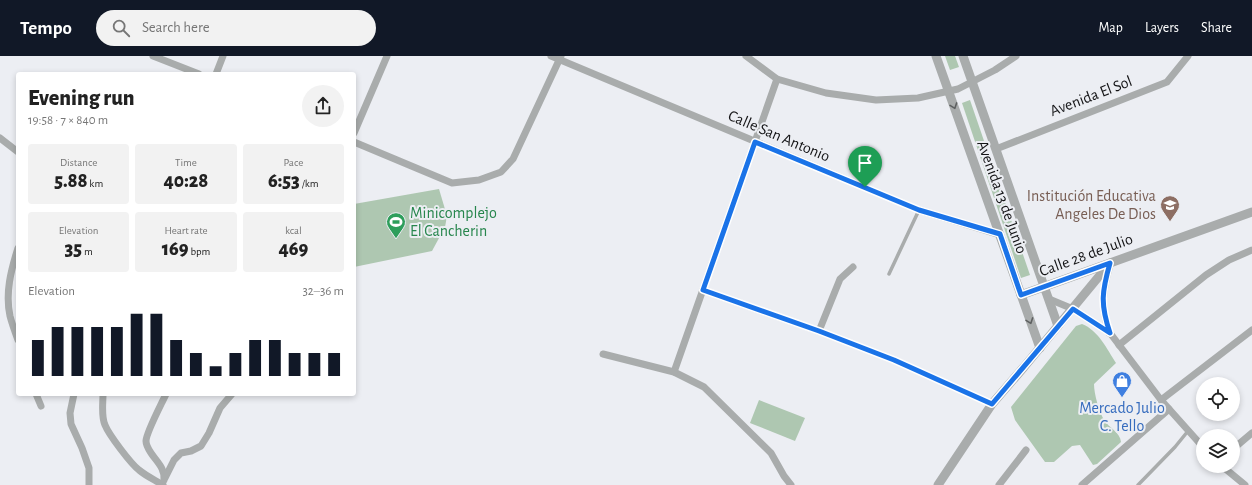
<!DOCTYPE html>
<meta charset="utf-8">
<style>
body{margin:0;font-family:"Alegreya Sans",sans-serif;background:#f2f2f2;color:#222;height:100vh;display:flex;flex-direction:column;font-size:15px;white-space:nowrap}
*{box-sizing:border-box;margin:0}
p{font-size:13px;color:#767676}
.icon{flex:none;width:22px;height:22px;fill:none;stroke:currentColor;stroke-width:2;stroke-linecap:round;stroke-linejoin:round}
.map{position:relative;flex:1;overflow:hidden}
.drawer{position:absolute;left:16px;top:16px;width:340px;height:324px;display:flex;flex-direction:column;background:#fff;border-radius:4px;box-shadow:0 2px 6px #0003}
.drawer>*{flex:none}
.buttons{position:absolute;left:1196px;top:321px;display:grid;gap:8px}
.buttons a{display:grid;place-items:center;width:44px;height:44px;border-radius:50%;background:#fff;box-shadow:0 2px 6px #0003;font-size:20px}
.pin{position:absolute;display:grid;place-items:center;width:34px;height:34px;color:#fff;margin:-41px -17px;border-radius:50% 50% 50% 0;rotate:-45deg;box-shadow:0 0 4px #0007}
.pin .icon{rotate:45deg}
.round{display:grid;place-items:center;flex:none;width:42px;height:42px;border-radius:21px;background:#f2f2f2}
.summary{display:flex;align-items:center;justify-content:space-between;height:68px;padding:0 12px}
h1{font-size:22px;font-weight:800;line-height:30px}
.stats{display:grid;grid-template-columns:repeat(3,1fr);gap:6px;height:68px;padding:4px 12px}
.stats div{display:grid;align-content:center;border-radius:4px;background:#f2f2f2;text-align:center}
.stats b{font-size:20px;font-weight:800}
.stats small{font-size:11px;font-weight:400}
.stats p{font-size:11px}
.chart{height:112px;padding:8px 12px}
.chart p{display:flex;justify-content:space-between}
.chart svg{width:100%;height:72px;margin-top:4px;stroke:#111827;stroke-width:6}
header{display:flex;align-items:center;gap:24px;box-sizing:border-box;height:56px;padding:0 20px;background:#111827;color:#fff}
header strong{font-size:19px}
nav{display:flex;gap:22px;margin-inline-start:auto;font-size:14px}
.search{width:280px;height:36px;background:#f2f2f2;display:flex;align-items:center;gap:10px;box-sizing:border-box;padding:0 14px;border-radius:22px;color:#767676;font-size:15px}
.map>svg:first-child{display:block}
</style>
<header>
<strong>Tempo</strong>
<div class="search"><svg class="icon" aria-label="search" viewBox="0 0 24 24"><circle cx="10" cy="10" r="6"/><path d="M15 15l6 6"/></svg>Search here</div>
<nav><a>Map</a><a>Layers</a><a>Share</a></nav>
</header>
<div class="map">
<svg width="1252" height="429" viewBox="0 0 1252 429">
<rect width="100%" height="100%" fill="#eceef3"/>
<g fill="#aec7b1">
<path d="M 945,0 L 955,0 L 959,11 L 950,14 Z"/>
<path d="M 970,44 L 1030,219 L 1021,222 L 962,47 Z"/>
<path d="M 439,133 L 447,160 L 445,171 L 432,195 L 354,211 L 354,148 Z"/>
<path d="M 1082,268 C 1098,274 1107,293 1116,307 L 1094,328 C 1094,338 1099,355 1104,364 C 1109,372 1120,376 1121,386 L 1097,408 L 1093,409 L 1080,389 L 1072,390 L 1054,406 L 1045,406 L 1015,364 L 1011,351 L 1076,270 Z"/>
<path d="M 759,344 L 805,362 L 795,385 L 750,367 Z"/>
</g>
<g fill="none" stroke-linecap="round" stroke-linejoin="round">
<g stroke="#a9acac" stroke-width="3.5">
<path d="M 889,218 L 919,154"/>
<path d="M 1138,429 L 1175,391 L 1188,375"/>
</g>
<g stroke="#a9acac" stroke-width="7">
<path d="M 153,0 L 199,18"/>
<path d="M 551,0 L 919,154 L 1000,179"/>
<path d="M 746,0 L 777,23 L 826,37 L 876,44 L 918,42 L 958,33 L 995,14 L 1016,0"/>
<path d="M 216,18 L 223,0"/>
<path d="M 354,77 L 387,0"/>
<path d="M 0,82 L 18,96"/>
<path d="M 354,86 L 452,127 L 479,124 L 501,116 L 513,103 L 561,0"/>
<path d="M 996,93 L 1167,26 L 1188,0"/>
<path d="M 18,192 C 11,214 5,237 10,260 C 12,268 15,276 18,284"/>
<path d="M 703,234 L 819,275 L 894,304 L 992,348"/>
<path d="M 1049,243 L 1073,253 L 1110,277 L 1161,344 L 1203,391"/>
<path d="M 819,275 L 840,223 L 853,211"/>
<path d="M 1109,277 C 1101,249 1102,236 1110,209"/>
<path d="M 1119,289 L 1206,219 L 1229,204 L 1252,194"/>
<path d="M 603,298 L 674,316 L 704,331 L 771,397 L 784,420 L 791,429"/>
<path d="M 674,316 L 777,23"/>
<path d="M 36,338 L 41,350"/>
<path d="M 74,338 L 70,357 L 71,368 L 82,392 L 89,412 L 89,429"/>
<path d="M 103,338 C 103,348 101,360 105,369 C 109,379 131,408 139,414 C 146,420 155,424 163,429"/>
<path d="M 1161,344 L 1252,274"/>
<path d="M 1233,393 L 1252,377"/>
<path d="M 1222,410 L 1245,429"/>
<path d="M 165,422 L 174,404 L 181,397 L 191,395 L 201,390 L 209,377 L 220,352 L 232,338"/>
<path d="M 164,424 C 165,412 157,406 151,397 C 149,394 146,388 146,385 C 146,377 162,347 166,338"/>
<path d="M 999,429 L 1026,394"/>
<path d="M 1082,429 L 1169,353"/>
</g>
<g stroke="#a9acac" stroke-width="9">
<path d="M 936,0 L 1040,292"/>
<path d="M 963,0 L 1058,270"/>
<path d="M 1021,239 L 1252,156"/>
<path d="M 938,429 L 992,348 L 1024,311 L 1110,207"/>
</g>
</g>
<defs><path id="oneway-chevron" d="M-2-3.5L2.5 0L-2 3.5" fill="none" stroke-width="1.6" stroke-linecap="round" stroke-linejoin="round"/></defs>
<g stroke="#5e6061">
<use href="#oneway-chevron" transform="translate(954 50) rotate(70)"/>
<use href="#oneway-chevron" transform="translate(1030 265) rotate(70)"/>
</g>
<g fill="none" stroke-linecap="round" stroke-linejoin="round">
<g stroke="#fff" stroke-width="8">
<path id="route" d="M 755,86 L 919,154 L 1000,178 L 1021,239 L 1110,207 C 1102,235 1100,248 1110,277 L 1073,253 L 992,348 L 894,304 L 819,275 L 703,234 Z"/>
</g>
<use href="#route" stroke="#1a73e8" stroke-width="5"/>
</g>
<defs>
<g id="school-pin" transform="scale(1)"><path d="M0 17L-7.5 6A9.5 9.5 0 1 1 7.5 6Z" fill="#8d6e63" stroke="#eceef3"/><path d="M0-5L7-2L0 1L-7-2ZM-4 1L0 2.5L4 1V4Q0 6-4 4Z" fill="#fff"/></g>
<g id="stadium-pin" transform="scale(1)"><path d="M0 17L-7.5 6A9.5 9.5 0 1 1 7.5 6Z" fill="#2e9e5b" stroke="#eceef3"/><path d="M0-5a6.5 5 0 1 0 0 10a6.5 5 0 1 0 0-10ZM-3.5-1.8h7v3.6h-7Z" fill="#fff"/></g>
<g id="shop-pin" transform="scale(1)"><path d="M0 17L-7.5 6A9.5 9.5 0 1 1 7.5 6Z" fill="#3f7fe0" stroke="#eceef3"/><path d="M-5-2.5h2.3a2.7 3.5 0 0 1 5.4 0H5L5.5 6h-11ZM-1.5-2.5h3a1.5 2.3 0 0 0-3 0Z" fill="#fff"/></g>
</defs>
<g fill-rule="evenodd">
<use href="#school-pin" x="1170" y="149"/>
<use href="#stadium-pin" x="396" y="166"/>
<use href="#shop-pin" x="1122" y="325"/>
</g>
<g text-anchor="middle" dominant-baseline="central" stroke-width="4" stroke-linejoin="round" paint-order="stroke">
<g font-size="16" fill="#141416" stroke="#eceef3">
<text transform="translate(1091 40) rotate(-21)">Avenida El Sol</text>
<text transform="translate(779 80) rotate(23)">Calle San Antonio</text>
<text transform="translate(1002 141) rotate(70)">Avenida 13 de Junio</text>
<text transform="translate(1086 199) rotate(-20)">Calle 28 de Julio</text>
</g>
<g font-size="16" fill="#785e54" stroke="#eceef3" text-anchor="end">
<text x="1156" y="140">Institución Educativa<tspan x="1156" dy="18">Angeles De Dios</tspan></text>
</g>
<g font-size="16" fill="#27864d" stroke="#eceef3" text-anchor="start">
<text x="410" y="157">Minicomplejo<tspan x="410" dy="18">El Cancherin</tspan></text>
</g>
<g font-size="16" fill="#366cbe" stroke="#eceef3">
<text x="1122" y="352">Mercado Julio<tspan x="1122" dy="18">C. Tello</tspan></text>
</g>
</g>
</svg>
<div class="buttons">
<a><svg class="icon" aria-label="locate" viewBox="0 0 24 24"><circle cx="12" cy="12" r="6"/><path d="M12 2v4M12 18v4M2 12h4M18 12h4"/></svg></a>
<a><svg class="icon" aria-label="layers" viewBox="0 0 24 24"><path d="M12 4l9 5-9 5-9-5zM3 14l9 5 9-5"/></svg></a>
</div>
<div class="pin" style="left:865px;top:131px;background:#1e9e55"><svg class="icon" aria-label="arrive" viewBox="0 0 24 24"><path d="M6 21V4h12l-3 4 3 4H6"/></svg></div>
<section class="drawer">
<div class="summary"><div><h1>Evening run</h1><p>19:58 · 7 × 840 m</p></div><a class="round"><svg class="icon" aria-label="share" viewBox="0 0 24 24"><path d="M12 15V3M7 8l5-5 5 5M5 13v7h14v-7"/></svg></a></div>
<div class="stats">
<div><p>Distance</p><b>5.88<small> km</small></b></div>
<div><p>Time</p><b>40:28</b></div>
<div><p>Pace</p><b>6:53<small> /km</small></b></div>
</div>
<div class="stats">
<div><p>Elevation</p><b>35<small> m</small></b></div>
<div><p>Heart rate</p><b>169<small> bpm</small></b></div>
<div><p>kcal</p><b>469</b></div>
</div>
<div class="chart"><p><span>Elevation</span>32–36 m</p>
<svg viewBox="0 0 160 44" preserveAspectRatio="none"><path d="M5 44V22M15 44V14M25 44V14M35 44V14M45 44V14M55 44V6M65 44V6M75 44V22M85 44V30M95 44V38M105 44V30M115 44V22M125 44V22M135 44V30M145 44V30M155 44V30"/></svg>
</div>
</section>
</div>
